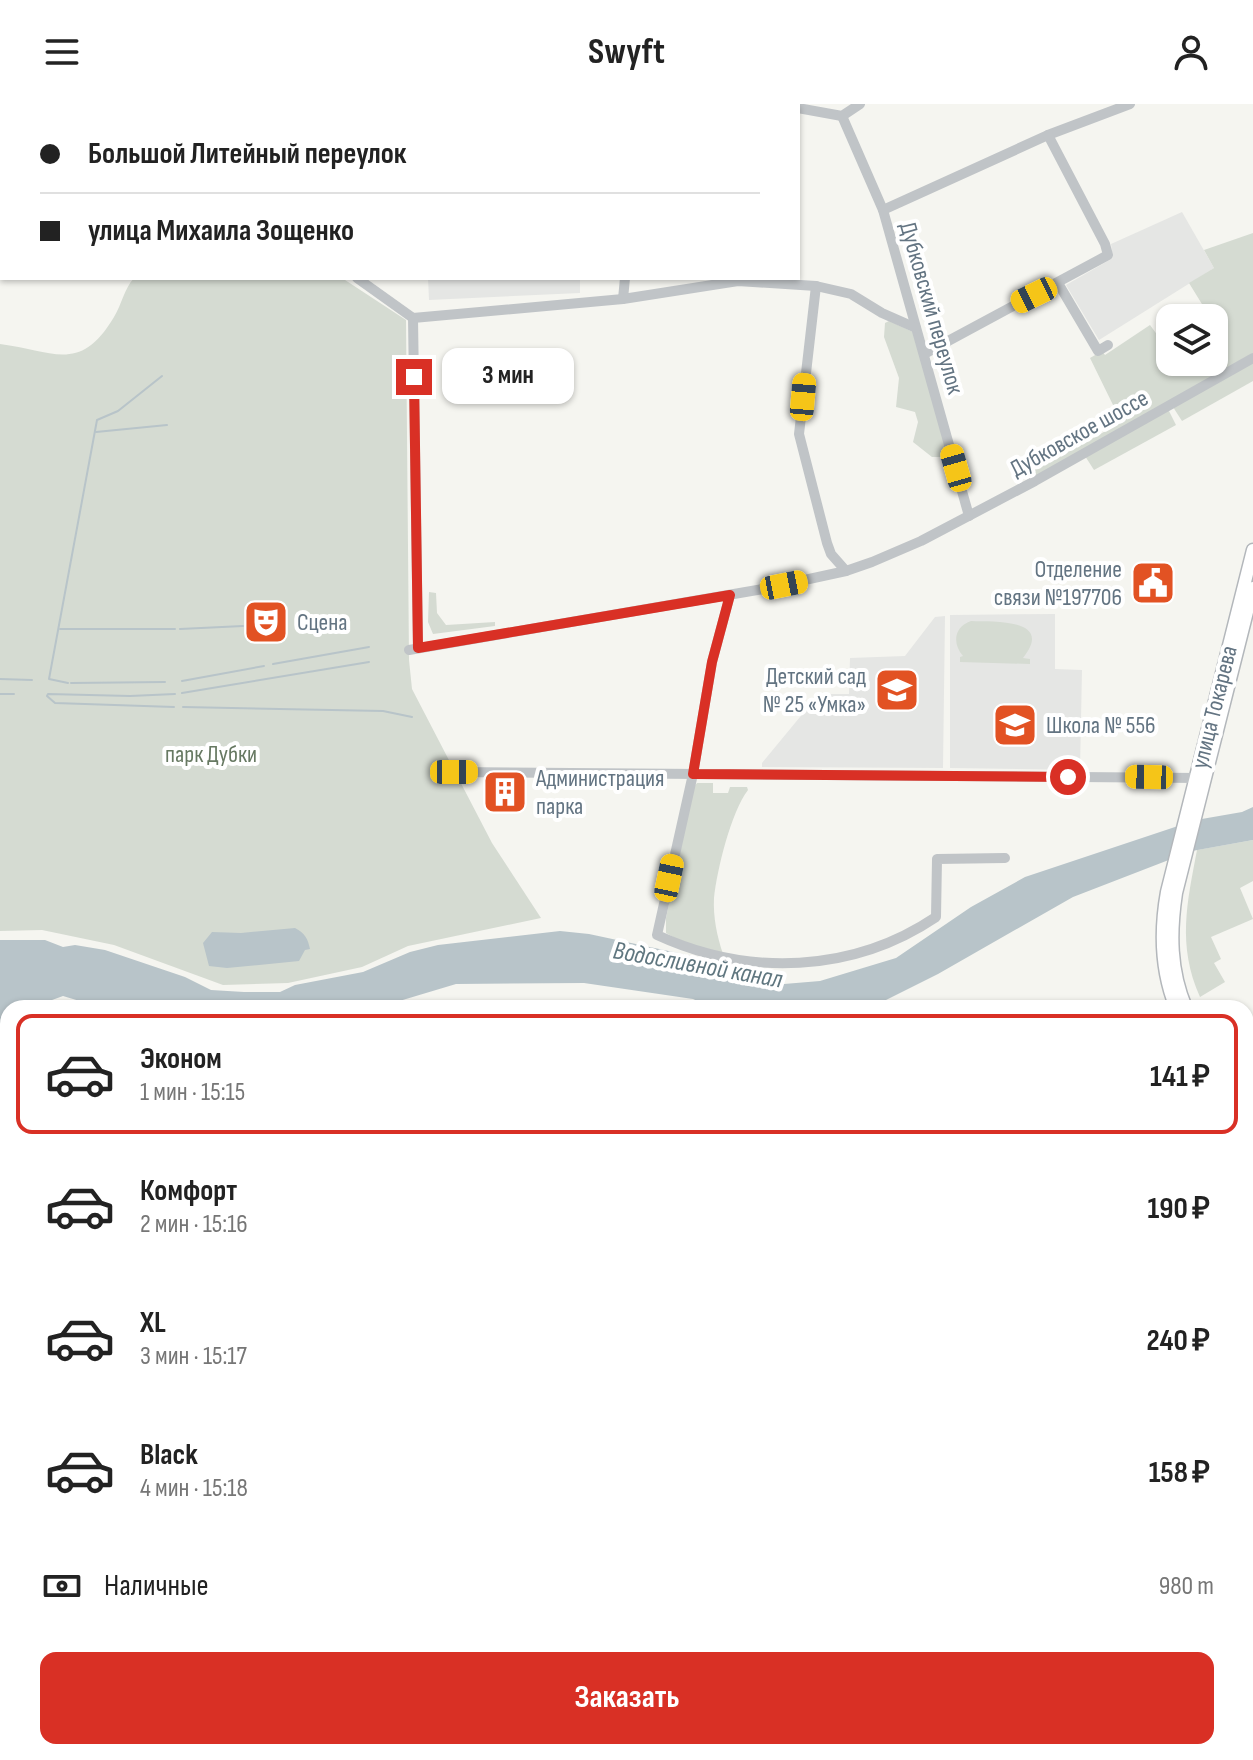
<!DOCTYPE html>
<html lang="ru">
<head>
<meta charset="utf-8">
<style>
	:root { --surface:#fff; --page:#f2f2f2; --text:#222; --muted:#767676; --line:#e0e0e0; --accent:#d93025 }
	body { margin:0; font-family:"Sofia Sans Condensed",sans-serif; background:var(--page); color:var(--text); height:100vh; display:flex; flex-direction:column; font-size:30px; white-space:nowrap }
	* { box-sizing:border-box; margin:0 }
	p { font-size:26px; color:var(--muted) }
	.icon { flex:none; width:44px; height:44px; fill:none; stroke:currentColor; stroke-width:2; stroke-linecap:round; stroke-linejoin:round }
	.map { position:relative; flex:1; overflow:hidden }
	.panel { position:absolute; left:0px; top:896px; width:1254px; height:760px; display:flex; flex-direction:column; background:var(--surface); border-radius:24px 24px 0 0; box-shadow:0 2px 6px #0004 }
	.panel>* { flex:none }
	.hud { position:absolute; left:0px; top:0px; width:800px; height:176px; box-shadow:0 2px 6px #0004; display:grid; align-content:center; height:176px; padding:0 40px; background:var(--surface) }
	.buttons { position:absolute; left:1156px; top:200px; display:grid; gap:16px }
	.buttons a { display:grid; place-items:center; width:72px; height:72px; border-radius:16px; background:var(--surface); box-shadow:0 2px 6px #0004; font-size:40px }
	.end { position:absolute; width:36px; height:36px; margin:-18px; border:10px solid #d93025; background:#fff; box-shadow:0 0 0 4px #fff }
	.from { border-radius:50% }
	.bubble { position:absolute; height:56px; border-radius:16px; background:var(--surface); box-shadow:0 2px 6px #0004; font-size:26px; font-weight:700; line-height:56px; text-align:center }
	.car { position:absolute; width:24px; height:48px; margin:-24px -12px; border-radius:10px; box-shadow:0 0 6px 2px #0007; background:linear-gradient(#f5c518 24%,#345 0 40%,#f5c518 0 76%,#345 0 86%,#f5c518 0) }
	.hud b { display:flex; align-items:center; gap:28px; height:76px; font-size:30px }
	.hud b+b { border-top:2px solid var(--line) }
	.hud i { width:20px; height:20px; background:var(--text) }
	ul { padding:14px 0 0; list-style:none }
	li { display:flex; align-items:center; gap:24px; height:120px; margin:0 16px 12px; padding:0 24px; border:4px solid transparent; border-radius:16px }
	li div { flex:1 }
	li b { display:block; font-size:30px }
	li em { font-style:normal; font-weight:700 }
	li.selected { border-color:var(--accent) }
	li>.icon { width:72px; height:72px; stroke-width:1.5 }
	.pay { display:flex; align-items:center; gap:20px; height:88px; padding:0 40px; font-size:30px }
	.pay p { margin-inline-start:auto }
	.button { display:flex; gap:16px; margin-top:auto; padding:16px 40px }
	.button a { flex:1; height:92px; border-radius:16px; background:var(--accent); color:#fff; font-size:32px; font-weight:700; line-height:92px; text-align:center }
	header { display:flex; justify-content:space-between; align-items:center; height:104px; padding:0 40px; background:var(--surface); font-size:36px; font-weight:700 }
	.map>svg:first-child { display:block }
	.built { fill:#e5e6e4 }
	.green { fill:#d5dbd2 }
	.water { fill:#b8c4c9 }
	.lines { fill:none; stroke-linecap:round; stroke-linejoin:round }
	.stream { stroke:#b8c4c9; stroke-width:2 }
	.major-casing { stroke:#b3b7bb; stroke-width:15 }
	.minor { stroke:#c0c4c7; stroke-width:10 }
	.major { stroke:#fff; stroke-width:12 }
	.route { stroke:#d93025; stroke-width:10 }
	.labels { text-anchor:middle; stroke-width:8; stroke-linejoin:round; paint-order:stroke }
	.street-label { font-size:24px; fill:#637482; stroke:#fff }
	.poi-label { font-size:24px; fill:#637482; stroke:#fff; text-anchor:start }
	.park-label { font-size:24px; fill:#677962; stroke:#fff }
	.water-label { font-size:26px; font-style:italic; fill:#5f767f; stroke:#fff }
</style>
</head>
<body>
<header><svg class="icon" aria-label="menu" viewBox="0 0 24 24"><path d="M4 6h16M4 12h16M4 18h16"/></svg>Swyft<svg class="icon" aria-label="person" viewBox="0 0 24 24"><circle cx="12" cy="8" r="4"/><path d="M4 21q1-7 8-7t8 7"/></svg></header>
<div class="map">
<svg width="1253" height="1656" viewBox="0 0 1253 1656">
	<rect width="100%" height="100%" fill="#f5f5f0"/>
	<g class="built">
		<polygon points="1182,108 1214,164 1099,236 1066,181 1113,154 1111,140"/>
		<polygon points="428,174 580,174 580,189 429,196"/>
		<polygon points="1055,510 1055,565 1082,566 1080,666 950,664 950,511"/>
		<polygon points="945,512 943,664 762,663 762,659 819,590 849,590 850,554 905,552 935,513"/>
		<polygon points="1253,1474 1253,1650 1197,1648 1246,1648 1246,1476"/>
		<polygon points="307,1648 747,1648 748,1656 311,1656"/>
	</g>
	<g class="green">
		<polygon points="1253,129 1253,249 1036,374 1032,367 1115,322 1115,305 1090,254 1102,247 1105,251 1150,221 1161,236 1170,230 1170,258 1214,258 1214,214 1192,214 1205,205 1189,179 1214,164 1204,146"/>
		<path d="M134 174H342L406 216 409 556 412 585 492 739 541 814 408 842 362 863 288 879 223 881 114 841 42 826 0 827V240C54 247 80 270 114 213 122 200 124 185 134 174Z"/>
		<polygon points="889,217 913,228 948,353 932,353 913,338 918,318 915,308 896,303 899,274 884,233 885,219"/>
		<polygon points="1253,258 1253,277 1182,317 1173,303"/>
		<polygon points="1168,305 1176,321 1094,366 1085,352"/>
		<polygon points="429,488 436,489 437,509 446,521 495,518 495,522 433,530 428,518"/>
		<path d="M971 517C993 518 1055 514 1023 554L1030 555V560L960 558V553L963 552C952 539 954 523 971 517Z"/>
		<path d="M697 679H713V689H728L730 683H747L748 686C731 708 717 766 714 794 713 813 717 832 723 850L689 842 666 829V814L693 684Z"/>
		<path d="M1253 736V777L1240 784 1253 815 1211 833 1221 855 1214 859 1225 878 1200 893C1177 841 1187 799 1197 746Z"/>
		<polygon points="0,1190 8,1190 8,1406 0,1407"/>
	</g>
	<g class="water">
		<polygon points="1253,703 1253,736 1192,747 1073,793 938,870 870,904 713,904 693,895 584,879 456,880 376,904 103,904 63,892 30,904 8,904 8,926 0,929 0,836 45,836 63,843 75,841 105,846 185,873 211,886 244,888 280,888 295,881 363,868 410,848 438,841 560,827 589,830 734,861 755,874 784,880 820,877 896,854 971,803 1025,773 1196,716 1242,708"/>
		<path d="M295 824C305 829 308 835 310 845L305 846 299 857 227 864 209 862 203 839 212 828 241 829Z"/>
		<polygon points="0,1002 8,1005 6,1160 0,1160"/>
		<polygon points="0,1504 8,1509 8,1648 288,1648 293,1656 0,1656"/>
	</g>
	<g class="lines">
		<g class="stream">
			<polyline points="96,328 167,321"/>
			<polyline points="60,525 175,525"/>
			<polyline points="180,525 243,522"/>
			<polyline points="273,560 369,543"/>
			<polyline points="0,575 32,576"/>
			<polyline points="182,577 264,562"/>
			<polyline points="68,579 49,575 97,316 118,307 162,272"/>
			<polyline points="71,579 165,578"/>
			<polyline points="182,589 369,558"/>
			<polyline points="0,590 14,590"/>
			<polyline points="174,603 55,599 47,592 48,590 130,592 175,590"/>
			<polyline points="183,603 383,607 412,613"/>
		</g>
		<g class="major-casing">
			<g id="major">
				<path d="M1176 904C1161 867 1160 827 1167 788L1253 446"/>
				<path d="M1186 904C1170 866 1170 829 1176 789L1253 484"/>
				<polyline points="1246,1035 1253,1049"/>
				<polyline points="1246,1053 1253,1067"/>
			</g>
		</g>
		<g class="minor">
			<polyline points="778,0 789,2"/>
			<polyline points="396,2 397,0"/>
			<polyline points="646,2 646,0"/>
			<polyline points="755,2 755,0"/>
			<polyline points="798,4 842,12 860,0"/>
			<polyline points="842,12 883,106 969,412"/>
			<polyline points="883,106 1048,31 1130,0"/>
			<polyline points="357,174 413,214"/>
			<polyline points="1058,179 1098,247 1108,241"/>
			<polyline points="816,182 799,330 827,439 831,450 846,467"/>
			<polyline points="623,195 625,174"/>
			<polyline points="413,214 623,195 738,177 816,182 851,190 882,209 916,224"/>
			<polyline points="413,214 418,544"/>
			<polyline points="924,250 1108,151 1105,140 1048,31"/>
			<path d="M730 491 712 558 693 670 657 831C748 873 853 869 936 813L937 755 1005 754"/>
			<polyline points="409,546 763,485 846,467 872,458 921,437 1035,377 1253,254"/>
			<polyline points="454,668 1200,674"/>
			<polyline points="1246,1230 1253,1224"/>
			<polyline points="1050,1648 1253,1654"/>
			<polyline points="967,1656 970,1648"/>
		</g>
		<use href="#major" class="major"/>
	</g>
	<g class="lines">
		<polyline class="route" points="414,273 418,544 730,491 712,558 693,670 1068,673"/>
	</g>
	<defs>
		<g id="civic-square" transform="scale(2.3)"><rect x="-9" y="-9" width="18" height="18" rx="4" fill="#e25223" stroke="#fff"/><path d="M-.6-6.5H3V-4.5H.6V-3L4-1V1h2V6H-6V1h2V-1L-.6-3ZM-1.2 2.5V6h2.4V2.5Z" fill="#fff"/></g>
		<g id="theatre-square" transform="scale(2.3)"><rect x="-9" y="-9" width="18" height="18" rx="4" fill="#e25223" stroke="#fff"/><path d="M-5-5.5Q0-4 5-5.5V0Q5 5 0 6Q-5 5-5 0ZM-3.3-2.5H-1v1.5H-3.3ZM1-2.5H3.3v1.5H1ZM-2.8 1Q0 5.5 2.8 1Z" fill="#fff"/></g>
		<g id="school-square" transform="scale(2.3)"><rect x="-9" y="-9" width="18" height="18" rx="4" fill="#e25223" stroke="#fff"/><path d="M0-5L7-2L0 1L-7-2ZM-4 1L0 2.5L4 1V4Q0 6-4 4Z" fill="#fff"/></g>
		<g id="building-square" transform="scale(2.3)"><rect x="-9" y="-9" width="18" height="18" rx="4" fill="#e25223" stroke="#fff"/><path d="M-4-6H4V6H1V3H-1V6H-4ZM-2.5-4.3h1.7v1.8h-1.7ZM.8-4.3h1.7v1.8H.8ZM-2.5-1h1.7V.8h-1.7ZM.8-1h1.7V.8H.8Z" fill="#fff"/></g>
	</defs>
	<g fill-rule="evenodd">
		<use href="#civic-square" x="1153" y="479"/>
		<use href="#theatre-square" x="266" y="518"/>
		<use href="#school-square" x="897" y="586"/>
		<use href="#school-square" x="1015" y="621"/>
		<use href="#building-square" x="505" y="688"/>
	</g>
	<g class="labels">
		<g class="street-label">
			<text transform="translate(932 204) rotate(74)" y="8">Дубковский переулок</text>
			<text transform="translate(1079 329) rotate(-29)" y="8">Дубковское шоссе</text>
			<text transform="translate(1214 603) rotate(-76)" y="8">улица Токарева</text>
		</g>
		<g class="poi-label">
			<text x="1122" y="473" text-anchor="end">Отделение<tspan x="1122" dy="28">связи №197706</tspan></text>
			<text x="297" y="526">Сцена</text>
			<text x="866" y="580" text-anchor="end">Детский сад<tspan x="866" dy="28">№ 25 «Умка»</tspan></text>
			<text x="1046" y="629">Школа № 556</text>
			<text x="536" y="682">Администрация<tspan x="536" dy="28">парка</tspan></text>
		</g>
		<g class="park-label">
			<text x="211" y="658">парк Дубки</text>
		</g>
		<g class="water-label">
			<text transform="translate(698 860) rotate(10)" y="9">Водосливной канал</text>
		</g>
	</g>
</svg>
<div class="buttons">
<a><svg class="icon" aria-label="layers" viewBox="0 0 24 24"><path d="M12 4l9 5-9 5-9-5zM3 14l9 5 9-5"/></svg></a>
</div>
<i class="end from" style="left:1068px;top:673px"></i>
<i class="end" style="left:414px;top:273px"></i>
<div class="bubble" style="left:442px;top:244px;width:132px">3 мин</div>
<i class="car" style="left:1034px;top:191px;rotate:244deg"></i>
<i class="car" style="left:803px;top:293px;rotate:5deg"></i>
<i class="car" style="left:956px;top:364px;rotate:344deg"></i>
<i class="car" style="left:784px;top:481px;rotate:79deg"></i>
<i class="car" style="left:454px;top:668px;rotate:90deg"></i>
<i class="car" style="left:1149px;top:673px;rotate:271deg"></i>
<i class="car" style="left:669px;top:774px;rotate:12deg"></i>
<div class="hud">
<b><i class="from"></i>Большой Литейный переулок</b>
<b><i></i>улица Михаила Зощенко</b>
</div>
<section class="panel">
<ul>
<li class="selected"><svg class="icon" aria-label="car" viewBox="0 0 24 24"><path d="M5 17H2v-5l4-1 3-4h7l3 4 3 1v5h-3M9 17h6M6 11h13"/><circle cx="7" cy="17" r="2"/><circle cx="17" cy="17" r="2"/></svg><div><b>Эконом</b><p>1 мин · 15:15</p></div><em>141 ₽</em></li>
<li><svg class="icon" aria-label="car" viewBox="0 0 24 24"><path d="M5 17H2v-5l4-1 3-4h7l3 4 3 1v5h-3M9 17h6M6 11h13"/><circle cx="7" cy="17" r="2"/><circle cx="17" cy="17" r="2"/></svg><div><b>Комфорт</b><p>2 мин · 15:16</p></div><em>190 ₽</em></li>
<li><svg class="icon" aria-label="car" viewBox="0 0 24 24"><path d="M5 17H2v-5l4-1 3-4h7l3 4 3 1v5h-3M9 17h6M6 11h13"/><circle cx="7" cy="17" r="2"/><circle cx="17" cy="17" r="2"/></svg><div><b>XL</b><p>3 мин · 15:17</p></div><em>240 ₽</em></li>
<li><svg class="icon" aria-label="car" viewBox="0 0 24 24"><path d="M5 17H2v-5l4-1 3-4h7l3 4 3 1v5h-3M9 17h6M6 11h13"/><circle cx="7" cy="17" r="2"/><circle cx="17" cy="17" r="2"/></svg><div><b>Black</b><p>4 мин · 15:18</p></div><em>158 ₽</em></li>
</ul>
<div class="pay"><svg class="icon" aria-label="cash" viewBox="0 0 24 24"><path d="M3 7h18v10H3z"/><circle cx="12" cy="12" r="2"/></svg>Наличные<p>980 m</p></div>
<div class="button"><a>Заказать</a></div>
</section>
</div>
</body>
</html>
